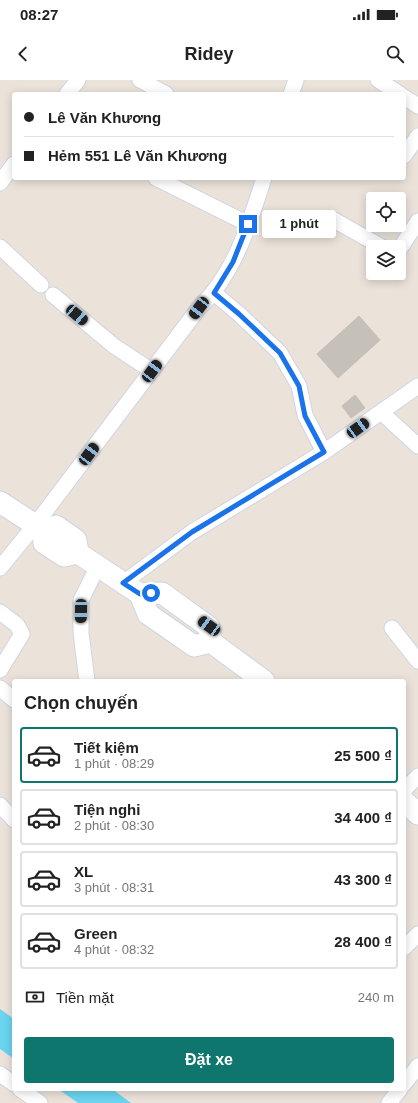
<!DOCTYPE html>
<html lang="vi">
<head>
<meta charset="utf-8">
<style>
	:root { --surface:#fff; --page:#f6f6f6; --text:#222; --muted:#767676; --line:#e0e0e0; --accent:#0f766e }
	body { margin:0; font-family:Arial,sans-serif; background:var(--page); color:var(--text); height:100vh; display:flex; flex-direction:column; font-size:15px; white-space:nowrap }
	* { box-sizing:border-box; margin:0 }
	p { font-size:13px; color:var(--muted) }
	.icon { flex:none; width:22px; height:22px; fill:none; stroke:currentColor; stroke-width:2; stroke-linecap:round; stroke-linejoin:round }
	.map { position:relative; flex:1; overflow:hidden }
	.side { position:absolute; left:12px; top:599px; width:394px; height:412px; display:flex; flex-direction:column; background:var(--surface); border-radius:4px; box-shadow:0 2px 10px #0003 }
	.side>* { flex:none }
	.hud { position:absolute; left:12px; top:12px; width:394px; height:88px; border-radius:4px; box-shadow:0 2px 10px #0003; display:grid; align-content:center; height:88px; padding:0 12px; background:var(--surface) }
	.controls { position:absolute; left:366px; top:112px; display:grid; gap:8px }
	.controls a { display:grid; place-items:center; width:40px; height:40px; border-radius:4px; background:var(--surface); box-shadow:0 2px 10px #0003; font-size:20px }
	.end { position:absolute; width:18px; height:18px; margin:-9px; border:5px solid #1a73e8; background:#fff; box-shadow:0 0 0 2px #fff }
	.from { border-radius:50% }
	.bubble { position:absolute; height:28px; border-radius:4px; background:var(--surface); box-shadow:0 2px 10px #0003; font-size:13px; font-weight:600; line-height:28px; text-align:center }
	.car { position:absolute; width:12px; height:24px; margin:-12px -6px; border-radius:5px; box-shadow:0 0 3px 1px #0007; background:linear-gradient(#222 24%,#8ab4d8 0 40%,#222 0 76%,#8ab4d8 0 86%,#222 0) }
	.hud b { display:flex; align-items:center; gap:14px; height:38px; font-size:15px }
	.hud b+b { border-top:1px solid var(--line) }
	.hud i { width:10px; height:10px; background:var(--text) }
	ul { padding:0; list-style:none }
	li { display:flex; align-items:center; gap:12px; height:56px; margin:0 8px 6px; padding:0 4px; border:2px solid var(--line); border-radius:4px }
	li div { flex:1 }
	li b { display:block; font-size:15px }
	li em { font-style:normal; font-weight:600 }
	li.on { border-color:var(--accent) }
	li>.icon { width:36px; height:36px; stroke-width:1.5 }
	h2 { padding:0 12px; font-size:18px; line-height:48px }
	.pay { display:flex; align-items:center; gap:10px; height:44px; padding:0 12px; font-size:15px }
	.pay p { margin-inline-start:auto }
	.action { display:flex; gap:8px; margin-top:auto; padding:8px 12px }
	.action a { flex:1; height:46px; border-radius:4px; background:var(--accent); color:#fff; font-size:16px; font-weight:600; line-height:46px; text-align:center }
	.status { display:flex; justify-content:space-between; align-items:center; height:28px; padding:0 20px; background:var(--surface); direction:ltr }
	.status svg { height:11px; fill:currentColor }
	header { display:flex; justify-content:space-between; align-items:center; height:52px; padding:0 12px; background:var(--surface); font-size:18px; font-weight:600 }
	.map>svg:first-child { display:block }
	.water { fill:#6bd4f0 }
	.building { fill:#c6c0ba; stroke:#c6bfb4 }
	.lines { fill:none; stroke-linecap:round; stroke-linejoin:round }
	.street-casing { stroke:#cfd4e2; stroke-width:17 }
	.secondary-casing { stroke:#cfd4e2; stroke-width:23 }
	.street { stroke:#fff; stroke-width:15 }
	.secondary { stroke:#fff; stroke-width:21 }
	.route { stroke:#1a73e8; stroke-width:5 }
</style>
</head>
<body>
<div class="status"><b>08:27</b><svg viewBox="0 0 49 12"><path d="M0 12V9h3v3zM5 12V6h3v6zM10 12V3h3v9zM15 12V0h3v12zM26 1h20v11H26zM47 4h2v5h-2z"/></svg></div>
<header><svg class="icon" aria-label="back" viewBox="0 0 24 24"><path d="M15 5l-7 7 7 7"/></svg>Ridey<svg class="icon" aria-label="search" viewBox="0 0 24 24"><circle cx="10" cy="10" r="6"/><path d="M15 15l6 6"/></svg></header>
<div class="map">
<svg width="418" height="1023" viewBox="0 0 418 1023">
	<rect width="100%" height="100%" fill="#ebe3da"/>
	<g class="water">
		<polygon points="0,929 14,939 14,979 0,969"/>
		<polygon points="58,1009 112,1009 131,1023 78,1023"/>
	</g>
	<g class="building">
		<polygon points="359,236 380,260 338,298 317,274"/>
		<polygon points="355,315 365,328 351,338 342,326"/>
	</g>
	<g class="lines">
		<g class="street-casing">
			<g id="street">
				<polyline points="140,0 166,14"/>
				<polyline points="378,0 400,14"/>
				<polyline points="67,14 78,0"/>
				<polyline points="291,14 296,0"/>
				<polyline points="404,17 418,26"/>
				<polyline points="404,76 418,56"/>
				<polyline points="156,98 248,144"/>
				<polyline points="0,103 14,84"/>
				<polyline points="334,140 382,167"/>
				<polyline points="0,167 41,205"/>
				<polyline points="399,170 418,141"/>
				<polyline points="214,213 239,234 280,273 299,306 305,335 324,372"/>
				<polyline points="53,215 114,266 152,291"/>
				<polyline points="381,332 418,366"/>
				<path d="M0 488 35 445 199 228C235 193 249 145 264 98"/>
				<polyline points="123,503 192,452 324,372 418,306"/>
				<polyline points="0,532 17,545 22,554 0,590"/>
				<polyline points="392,548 418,581"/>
				<polyline points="87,601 81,553 81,520 98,486"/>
				<polyline points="0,608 14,620"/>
				<polyline points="404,710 418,696"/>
				<polyline points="0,725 14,740"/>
				<polyline points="404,868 418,854"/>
				<polyline points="0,994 14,1004"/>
				<polyline points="404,1004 418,986"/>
				<polyline points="20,1009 40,1023"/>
				<polyline points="389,1023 400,1009"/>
			</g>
		</g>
		<g class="secondary-casing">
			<g id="secondary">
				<polyline points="0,422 43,450"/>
				<polyline points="43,450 44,463 64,476 78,473 140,514 148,534 194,566 211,562 264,601"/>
				<polyline points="43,450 56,446 76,460 78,473"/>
				<polyline points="140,514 162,513 209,547 211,562"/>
				<polyline points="404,721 418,734"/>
			</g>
		</g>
		<use href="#street" class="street"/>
		<use href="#secondary" class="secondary"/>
	</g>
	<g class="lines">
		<polyline class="route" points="151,513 140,514 123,503 192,452 324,372 305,336 299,306 280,273 239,234 214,213 233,182 248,144"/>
	</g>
</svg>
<div class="controls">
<a><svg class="icon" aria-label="locate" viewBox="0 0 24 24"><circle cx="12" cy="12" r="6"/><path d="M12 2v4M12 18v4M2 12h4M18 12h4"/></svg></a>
<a><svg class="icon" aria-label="layers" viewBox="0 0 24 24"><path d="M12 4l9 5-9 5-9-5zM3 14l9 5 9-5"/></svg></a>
</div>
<i class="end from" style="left:151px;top:513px"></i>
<i class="end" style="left:248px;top:144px"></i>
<div class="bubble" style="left:262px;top:130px;width:74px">1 phút</div>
<i class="car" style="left:199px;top:228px;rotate:217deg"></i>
<i class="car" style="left:77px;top:235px;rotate:130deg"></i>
<i class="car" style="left:152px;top:291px;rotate:37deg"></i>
<i class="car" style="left:358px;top:348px;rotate:54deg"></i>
<i class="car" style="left:89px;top:374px;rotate:37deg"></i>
<i class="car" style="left:81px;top:531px;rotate:181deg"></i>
<i class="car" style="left:209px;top:546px;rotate:306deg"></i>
<div class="hud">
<b><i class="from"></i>Lê Văn Khương</b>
<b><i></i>Hẻm 551 Lê Văn Khương</b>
</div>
<section class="side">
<h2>Chọn chuyến</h2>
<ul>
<li class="on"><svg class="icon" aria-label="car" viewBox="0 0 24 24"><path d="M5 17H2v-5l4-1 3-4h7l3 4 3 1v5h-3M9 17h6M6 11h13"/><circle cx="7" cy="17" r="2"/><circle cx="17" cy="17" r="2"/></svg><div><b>Tiết kiệm</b><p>1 phút · 08:29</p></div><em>25 500 ₫</em></li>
<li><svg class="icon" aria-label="car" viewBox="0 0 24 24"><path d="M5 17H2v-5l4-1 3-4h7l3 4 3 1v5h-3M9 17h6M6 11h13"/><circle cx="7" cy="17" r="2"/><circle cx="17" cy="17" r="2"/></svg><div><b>Tiện nghi</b><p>2 phút · 08:30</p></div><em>34 400 ₫</em></li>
<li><svg class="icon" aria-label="car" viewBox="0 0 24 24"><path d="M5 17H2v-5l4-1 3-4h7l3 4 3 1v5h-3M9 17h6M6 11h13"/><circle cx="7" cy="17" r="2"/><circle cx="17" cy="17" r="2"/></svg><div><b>XL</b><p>3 phút · 08:31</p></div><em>43 300 ₫</em></li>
<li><svg class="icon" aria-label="car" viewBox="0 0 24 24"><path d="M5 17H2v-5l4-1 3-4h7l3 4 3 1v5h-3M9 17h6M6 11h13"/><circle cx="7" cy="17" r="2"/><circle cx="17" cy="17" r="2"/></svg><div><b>Green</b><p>4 phút · 08:32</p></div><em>28 400 ₫</em></li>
</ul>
<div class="pay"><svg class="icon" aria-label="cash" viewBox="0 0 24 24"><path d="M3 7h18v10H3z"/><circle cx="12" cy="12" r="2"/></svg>Tiền mặt<p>240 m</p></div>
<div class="action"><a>Đặt xe</a></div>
</section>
</div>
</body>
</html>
